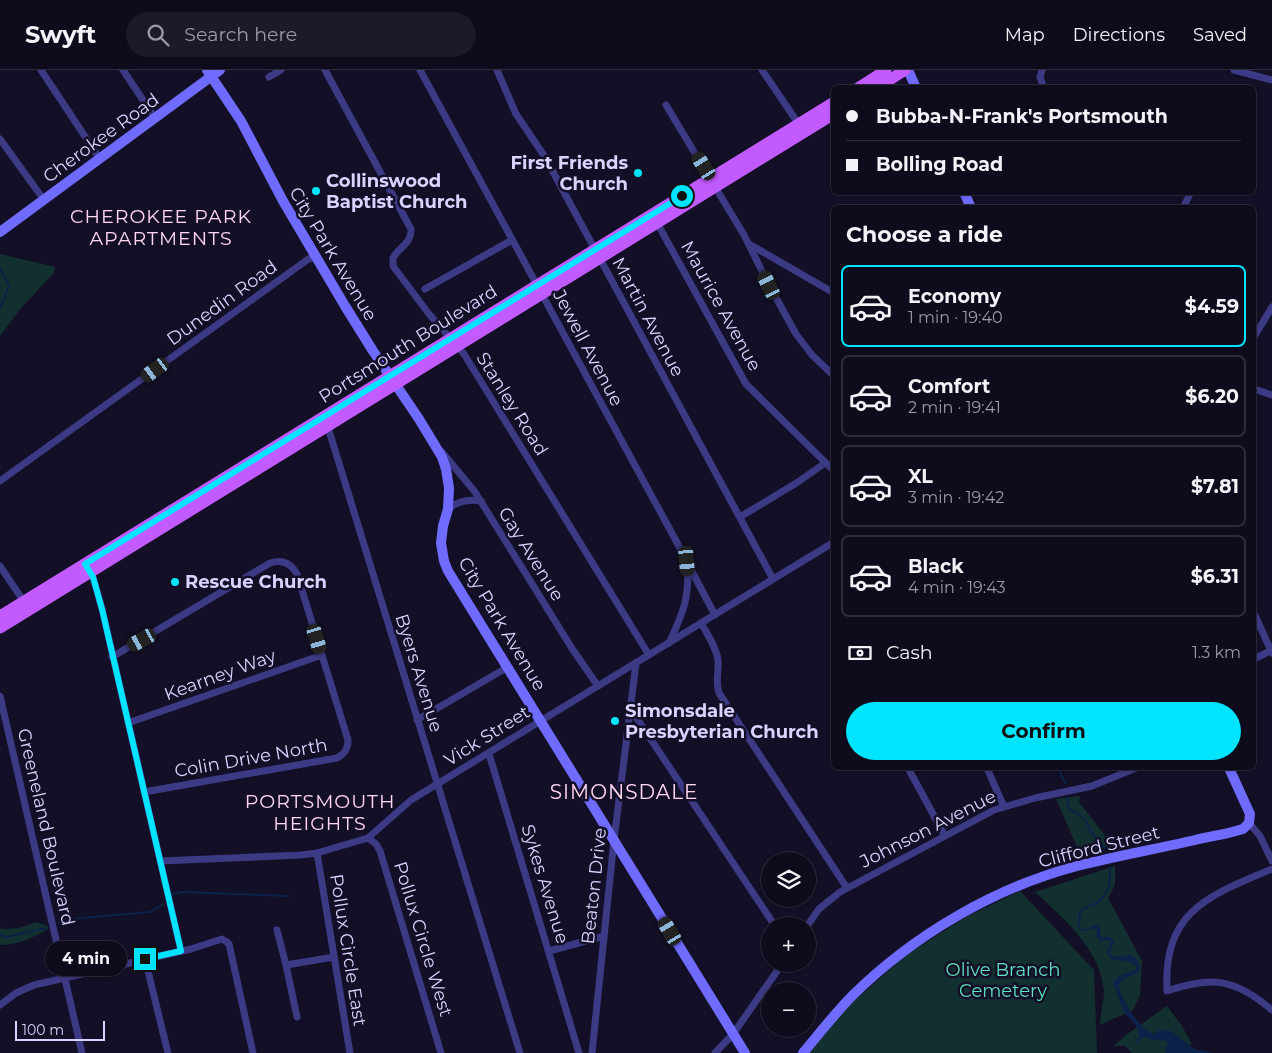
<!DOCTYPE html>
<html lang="en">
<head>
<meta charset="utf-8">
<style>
	:root { --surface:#0e0b1c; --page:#1c1929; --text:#f1f3f6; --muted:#9b9ba3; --line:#2e2b3b; --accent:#00e5ff }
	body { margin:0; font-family:Montserrat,sans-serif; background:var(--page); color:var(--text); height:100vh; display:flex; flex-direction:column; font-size:19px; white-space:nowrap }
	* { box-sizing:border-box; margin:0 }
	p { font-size:16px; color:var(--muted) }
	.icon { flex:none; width:28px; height:28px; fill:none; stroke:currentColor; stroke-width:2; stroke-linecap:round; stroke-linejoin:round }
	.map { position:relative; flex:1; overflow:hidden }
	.details { position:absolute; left:831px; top:135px; width:425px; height:565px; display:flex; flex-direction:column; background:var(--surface); border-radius:8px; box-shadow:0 1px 4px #0004,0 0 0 1px var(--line) }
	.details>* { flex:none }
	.hud { position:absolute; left:831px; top:15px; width:425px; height:110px; border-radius:8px; box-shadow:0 1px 4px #0004,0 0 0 1px var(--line); display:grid; align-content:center; height:110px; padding:0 15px; background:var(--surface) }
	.fabs { position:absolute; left:761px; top:782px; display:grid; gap:10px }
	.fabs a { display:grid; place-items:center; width:55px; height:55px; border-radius:50%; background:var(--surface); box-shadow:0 1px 4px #0004,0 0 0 1px var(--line); font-size:25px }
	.scale { position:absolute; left:15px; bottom:12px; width:90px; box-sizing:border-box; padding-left:5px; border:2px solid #d9d4ff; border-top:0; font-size:14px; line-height:18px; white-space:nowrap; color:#d9d4ff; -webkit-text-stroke:4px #130f26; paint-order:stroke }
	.end { position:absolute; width:22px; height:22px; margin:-11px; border:6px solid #00e5ff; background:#111; box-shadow:0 0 0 2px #111 }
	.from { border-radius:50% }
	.bubble { position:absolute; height:35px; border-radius:18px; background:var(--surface); box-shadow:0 1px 4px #0004,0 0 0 1px var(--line); font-size:16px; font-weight:700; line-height:35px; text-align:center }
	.car { position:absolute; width:15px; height:30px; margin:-15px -8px; border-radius:6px; box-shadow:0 0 4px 1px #0007; background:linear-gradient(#222 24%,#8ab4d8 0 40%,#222 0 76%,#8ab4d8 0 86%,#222 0) }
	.hud b { display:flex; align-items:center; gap:18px; height:48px; font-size:19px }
	.hud b+b { border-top:1px solid var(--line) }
	.hud i { width:12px; height:12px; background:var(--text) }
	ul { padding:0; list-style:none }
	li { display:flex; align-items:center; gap:15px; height:82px; margin:0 10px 8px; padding:0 5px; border:2px solid var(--line); border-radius:8px }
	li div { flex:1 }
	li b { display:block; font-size:19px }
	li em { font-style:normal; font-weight:700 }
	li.current { border-color:var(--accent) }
	li>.icon { width:45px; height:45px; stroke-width:1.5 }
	h2 { padding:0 15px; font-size:22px; line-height:60px }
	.pay { display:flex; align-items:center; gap:12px; height:55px; padding:0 15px; font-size:19px }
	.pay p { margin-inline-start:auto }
	.button { display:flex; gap:10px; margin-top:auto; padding:10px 15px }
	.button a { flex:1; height:58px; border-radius:30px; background:var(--accent); color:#111; font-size:20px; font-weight:700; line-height:58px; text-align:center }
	header { display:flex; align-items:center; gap:30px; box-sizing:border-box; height:70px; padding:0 25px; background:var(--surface); border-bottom:1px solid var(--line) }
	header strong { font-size:24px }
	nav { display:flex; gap:28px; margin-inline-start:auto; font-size:18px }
	.search { width:350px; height:45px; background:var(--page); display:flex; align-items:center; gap:12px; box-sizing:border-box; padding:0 18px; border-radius:28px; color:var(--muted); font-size:19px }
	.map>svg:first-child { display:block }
	.green { fill:#12302f }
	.water { fill:#0c2248 }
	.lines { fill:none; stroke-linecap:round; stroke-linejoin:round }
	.stream { stroke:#0c2248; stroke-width:2 }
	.street { stroke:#3d3a85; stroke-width:7 }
	.secondary { stroke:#6f6bff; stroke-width:10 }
	.primary { stroke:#c25bff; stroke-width:11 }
	.route { stroke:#00e5ff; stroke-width:6 }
	.poi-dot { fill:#00e5ff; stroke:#130f26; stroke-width:2 }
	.labels { text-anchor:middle; stroke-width:5; stroke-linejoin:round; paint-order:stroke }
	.street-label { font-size:18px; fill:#d9d4ff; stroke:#130f26 }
	.poi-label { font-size:18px; font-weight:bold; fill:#d9d4ff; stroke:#130f26; text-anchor:start }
	.park-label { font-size:18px; fill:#5fe0c0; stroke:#130f26 }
	.neighbourhood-label { font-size:19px; letter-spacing:1px; fill:#ffd6f0; stroke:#130f26 }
	.quarter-label { font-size:20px; letter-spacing:1px; fill:#ffd6f0; stroke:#130f26 }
</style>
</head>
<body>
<header>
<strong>Swyft</strong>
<div class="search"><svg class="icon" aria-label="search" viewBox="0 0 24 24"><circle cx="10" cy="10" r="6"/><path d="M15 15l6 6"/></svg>Search here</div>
<nav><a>Map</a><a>Directions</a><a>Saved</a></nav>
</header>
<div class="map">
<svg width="1272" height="983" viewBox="0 0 1272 983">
	<rect width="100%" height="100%" fill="#130f26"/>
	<g class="green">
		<polygon points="0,184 55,197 53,204 21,238 0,266"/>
		<polygon points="1080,726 1079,732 1113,776 1078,787 1077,777 1056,729"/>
		<path d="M1115 796V815L1108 828 1142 891 1140 925 1133 940 1100 955C1100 944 1104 931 1104 921 1100 879 1064 849 1035 822Z"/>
		<polygon points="1020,821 1094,900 1097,983 810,983 842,942 906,885 968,846"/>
		<path d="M37 852 48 856V859C33 868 17 875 0 875V857L2 859 19 858Z"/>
		<polygon points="1167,936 1182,956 1192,974 1177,977 1182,983 1132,983 1125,976 1113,976 1130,962"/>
	</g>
	<path class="water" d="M1093 855H1097L1100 859 1101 867H1110L1114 871 1110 882 1111 885 1115 887 1131 885C1137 888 1142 895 1139 902L1122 910 1118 917C1127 936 1134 952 1153 964L1160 960 1171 961 1195 979 1213 983H1165L1168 971 1152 970 1143 967 1136 973 1139 964 1138 960 1135 954 1125 944 1113 914C1116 904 1126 903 1136 900L1137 897 1131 892 1111 889 1107 882 1111 872 1108 870 1100 871 1096 867 1097 861 1095 858 1084 861Z"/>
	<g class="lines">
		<g class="stream">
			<polyline points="0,198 9,216 0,239"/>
			<polyline points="1058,698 1065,713"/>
			<polyline points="1068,727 1068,736 1070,739 1080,745 1086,751 1091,762 1105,778"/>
			<polyline points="173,824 183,822 289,826"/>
			<polyline points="58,853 71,849 150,842 164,834"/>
			<path d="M1085 860H1082L1079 857 1080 841C1085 836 1089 837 1095 834 1109 826 1111 811 1110 797"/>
			<polyline points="0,865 6,867 46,858"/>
		</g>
		<g class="street">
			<polyline points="41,0 100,89"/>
			<polyline points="123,0 155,48"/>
			<path d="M325 0 411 159C412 173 399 177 393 188V196L429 244 464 284 649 585"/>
			<path d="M420 0 687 491C690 527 684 541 669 573"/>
			<polyline points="497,0 516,44 545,87 773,509"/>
			<polyline points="762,0 800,56"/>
			<polyline points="1234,0 1272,10"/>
			<polyline points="269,7 281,0"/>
			<polyline points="1042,13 1040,7 1042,0"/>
			<polyline points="666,35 744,165 769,215 796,264 812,285 834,306"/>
			<polyline points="0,69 44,130"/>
			<polyline points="1183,138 1191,122"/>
			<polyline points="656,151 746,314 834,401"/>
			<polyline points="749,174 834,223"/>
			<polyline points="425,219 512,170"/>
			<polyline points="1254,267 1272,237"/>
			<polyline points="1254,319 1272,325"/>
			<polyline points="327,354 520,983"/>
			<polyline points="442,382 475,422 573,580 598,616"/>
			<polyline points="0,411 307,190 315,186"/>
			<path d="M448 439C458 431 468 429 481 431"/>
			<polyline points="740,447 798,412 825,393"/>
			<polyline points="688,494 715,545"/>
			<polyline points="0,496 24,532"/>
			<polyline points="89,500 93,507 102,539 181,881"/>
			<polyline points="1254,543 1272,583"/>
			<path d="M701 553C708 565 716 577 718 590 719 602 715 611 719 623L847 818"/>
			<path d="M112 587 270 493C282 489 291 493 297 504L348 670C348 679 345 684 337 688L144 722"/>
			<polyline points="1254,589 1272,580"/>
			<polyline points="0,626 82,983"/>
			<polyline points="630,638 775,856"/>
			<polyline points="417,650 508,597"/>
			<polyline points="128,653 322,585"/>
			<polyline points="489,684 579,983"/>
			<polyline points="908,698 945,766"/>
			<polyline points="987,698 1004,737"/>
			<polyline points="1249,753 1260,766 1272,791"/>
			<polyline points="368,768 376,774 380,781 441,983"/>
			<polyline points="317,783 350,983"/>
			<polyline points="160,791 301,785 317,783 368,768 411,730 834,472"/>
			<path d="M1272 799C1208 826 1163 841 1167 921 1212 906 1234 908 1272 940"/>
			<polyline points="807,856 819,839 840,822 994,740 1035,728 1092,716 1136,698"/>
			<polyline points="277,860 286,895"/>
			<polyline points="549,881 604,866"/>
			<polyline points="145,889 168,983"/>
			<polyline points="0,935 16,923 34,915 191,879 222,869 227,872 229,874 253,983"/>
			<polyline points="297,947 286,895 334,887"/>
			<polyline points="592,983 614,770 636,593"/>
			<polyline points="715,983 733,964 782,894"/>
		</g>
		<g class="secondary">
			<polyline points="207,0 241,51 283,131 345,236 373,281 419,349 442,387 446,399 449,418 448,439 443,456 441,473 444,491 448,501 745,983"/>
			<polyline points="908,0 916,18"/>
			<polyline points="964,122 971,138"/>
			<polyline points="0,162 220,0"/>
			<path d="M803 983C819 964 835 943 853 925 914 865 994 818 1077 796 1116 786 1156 779 1195 770 1211 766 1228 764 1243 759L1249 753 1250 744 1229 698"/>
		</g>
		<g class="primary">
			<polyline points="858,18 886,0"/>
			<polyline points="877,18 905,0"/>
			<polyline points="0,546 834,32"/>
			<polyline points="0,558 834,44"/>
		</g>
	</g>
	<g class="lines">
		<polyline class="route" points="145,889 181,881 102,539 93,507 85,494 682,126"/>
	</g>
	<g class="poi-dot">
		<circle cx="638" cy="103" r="5"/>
		<circle cx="316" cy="121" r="5"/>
		<circle cx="175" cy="512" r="5"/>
		<circle cx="615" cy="651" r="5"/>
	</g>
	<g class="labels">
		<g class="street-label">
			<text transform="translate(101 68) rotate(-36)" y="6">Cherokee Road</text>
			<text transform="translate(333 184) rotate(59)" y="6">City Park Avenue</text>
			<text transform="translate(222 233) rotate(-36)" y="6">Dunedin Road</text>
			<text transform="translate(721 236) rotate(61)" y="6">Maurice Avenue</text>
			<text transform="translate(648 247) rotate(62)" y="6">Martin Avenue</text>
			<text transform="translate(408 274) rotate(-32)" y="6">Portsmouth Boulevard</text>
			<text transform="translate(588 278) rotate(62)" y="6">Jewell Avenue</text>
			<text transform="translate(512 334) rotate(58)" y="6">Stanley Road</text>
			<text transform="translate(531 484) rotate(58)" y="6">Gay Avenue</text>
			<text transform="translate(502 554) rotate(59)" y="6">City Park Avenue</text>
			<text transform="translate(419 603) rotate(73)" y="6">Byers Avenue</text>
			<text transform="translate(220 605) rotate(-20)" y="6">Kearney Way</text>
			<text transform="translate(487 666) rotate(-32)" y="6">Vick Street</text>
			<text transform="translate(251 688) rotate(-10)" y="6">Colin Drive North</text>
			<text transform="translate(46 757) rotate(77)" y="6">Greeneland Boulevard</text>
			<text transform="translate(928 759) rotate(-27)" y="6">Johnson Avenue</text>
			<text transform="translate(1099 777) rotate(-14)" y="6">Clifford Street</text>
			<text transform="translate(545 814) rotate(73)" y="6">Sykes Avenue</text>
			<text transform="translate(594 816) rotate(-84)" y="6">Beaton Drive</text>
			<text transform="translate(423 869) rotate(73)" y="6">Pollux Circle West</text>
			<text transform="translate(348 880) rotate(81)" y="6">Pollux Circle East</text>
		</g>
		<g class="poi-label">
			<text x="628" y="99" text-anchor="end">First Friends<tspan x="628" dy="21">Church</tspan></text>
			<text x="326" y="117">Collinswood<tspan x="326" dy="21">Baptist Church</tspan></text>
			<text x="185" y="518">Rescue Church</text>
			<text x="625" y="647">Simonsdale<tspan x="625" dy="21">Presbyterian Church</tspan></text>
		</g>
		<g class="park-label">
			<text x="1003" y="906">Olive Branch<tspan x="1003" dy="21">Cemetery</tspan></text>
		</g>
		<g class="neighbourhood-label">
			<text x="161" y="153">CHEROKEE PARK<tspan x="161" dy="22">APARTMENTS</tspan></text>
			<text x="320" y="738">PORTSMOUTH<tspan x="320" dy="22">HEIGHTS</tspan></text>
		</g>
		<g class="quarter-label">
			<text x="624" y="729">SIMONSDALE</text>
		</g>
	</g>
</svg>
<div class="fabs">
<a><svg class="icon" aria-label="layers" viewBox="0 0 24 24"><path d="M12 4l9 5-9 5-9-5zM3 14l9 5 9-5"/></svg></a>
<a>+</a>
<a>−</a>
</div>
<div class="scale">100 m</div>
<i class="end from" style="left:682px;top:126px"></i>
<i class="end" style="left:145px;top:889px"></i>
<div class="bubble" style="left:45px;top:871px;width:82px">4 min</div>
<i class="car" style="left:704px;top:96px;rotate:328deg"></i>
<i class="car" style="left:769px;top:215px;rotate:334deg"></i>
<i class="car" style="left:155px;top:300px;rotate:234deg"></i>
<i class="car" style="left:687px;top:491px;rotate:175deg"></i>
<i class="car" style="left:317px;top:569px;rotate:163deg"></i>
<i class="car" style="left:142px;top:570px;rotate:241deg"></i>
<i class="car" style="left:670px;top:861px;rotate:329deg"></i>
<div class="hud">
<b><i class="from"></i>Bubba-N-Frank's Portsmouth</b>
<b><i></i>Bolling Road</b>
</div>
<section class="details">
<h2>Choose a ride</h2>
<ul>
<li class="current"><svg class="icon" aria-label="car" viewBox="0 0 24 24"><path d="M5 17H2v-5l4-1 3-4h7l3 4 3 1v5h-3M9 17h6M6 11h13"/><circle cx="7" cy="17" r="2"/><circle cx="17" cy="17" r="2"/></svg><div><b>Economy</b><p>1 min · 19:40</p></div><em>$4.59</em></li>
<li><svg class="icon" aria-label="car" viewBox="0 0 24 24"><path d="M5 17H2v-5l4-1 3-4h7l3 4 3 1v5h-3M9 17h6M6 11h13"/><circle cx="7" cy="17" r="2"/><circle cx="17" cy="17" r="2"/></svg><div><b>Comfort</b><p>2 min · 19:41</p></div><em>$6.20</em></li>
<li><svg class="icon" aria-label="car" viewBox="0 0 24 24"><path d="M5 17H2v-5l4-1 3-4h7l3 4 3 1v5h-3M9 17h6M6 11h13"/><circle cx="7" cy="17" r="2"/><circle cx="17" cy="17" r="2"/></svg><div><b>XL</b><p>3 min · 19:42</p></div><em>$7.81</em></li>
<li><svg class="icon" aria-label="car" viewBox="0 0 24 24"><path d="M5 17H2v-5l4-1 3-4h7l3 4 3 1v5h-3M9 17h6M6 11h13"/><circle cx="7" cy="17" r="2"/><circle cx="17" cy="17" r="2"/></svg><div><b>Black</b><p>4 min · 19:43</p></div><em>$6.31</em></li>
</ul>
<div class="pay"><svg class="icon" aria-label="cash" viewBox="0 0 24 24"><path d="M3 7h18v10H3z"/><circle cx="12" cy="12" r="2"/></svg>Cash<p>1.3 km</p></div>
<div class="button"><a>Confirm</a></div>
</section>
</div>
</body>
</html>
